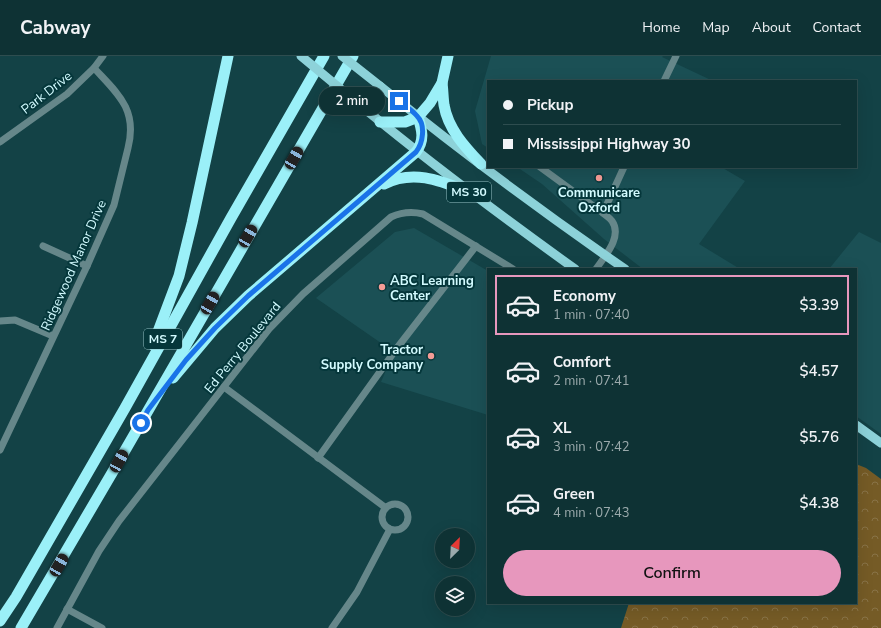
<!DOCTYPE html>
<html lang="en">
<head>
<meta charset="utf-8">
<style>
	:root { --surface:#0e3234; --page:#173a3c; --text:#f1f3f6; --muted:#9baaac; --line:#2e4d4f; --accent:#e797bd }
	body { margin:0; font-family:"Nunito Sans",sans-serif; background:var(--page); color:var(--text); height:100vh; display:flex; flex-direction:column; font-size:15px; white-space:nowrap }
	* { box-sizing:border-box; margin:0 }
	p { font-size:13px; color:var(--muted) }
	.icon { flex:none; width:22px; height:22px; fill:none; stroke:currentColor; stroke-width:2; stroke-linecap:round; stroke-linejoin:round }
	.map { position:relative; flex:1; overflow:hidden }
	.side { position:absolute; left:487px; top:212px; width:370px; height:336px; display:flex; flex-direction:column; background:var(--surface); border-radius:0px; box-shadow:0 4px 16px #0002,0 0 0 1px var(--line) }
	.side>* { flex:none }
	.banner { position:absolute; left:487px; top:24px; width:370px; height:88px; border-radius:0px; box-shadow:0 4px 16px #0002,0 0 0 1px var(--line); display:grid; align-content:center; height:88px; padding:0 16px; background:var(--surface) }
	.needle { width:26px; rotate:24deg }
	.fabs { position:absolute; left:435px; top:472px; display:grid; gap:8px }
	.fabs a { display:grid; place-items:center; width:40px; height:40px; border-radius:50%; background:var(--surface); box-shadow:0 4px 16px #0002,0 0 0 1px var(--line); font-size:20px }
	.end { position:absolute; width:18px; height:18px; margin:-9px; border:5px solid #1a73e8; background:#fff; box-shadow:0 0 0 2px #fff }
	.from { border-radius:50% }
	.bubble { position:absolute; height:28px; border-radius:14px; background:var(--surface); box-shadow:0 4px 16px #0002,0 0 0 1px var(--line); font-size:13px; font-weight:600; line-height:28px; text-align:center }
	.car { position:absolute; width:12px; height:24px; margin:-12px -6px; border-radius:5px; box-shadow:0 0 3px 1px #0007; background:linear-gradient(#222 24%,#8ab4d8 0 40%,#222 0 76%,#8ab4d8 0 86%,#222 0) }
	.banner b { display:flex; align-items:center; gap:14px; height:38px; font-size:15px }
	.banner b+b { border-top:1px solid var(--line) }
	.banner i { width:10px; height:10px; background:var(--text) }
	ul { padding:7px 0 0; list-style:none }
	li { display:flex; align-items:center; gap:12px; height:60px; margin:0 8px 6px; padding:0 8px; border:2px solid transparent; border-radius:0px }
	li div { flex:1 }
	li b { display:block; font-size:15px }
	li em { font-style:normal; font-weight:600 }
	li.selected { border-color:var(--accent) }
	li>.icon { width:36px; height:36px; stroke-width:1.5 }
	.button { display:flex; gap:8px; margin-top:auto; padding:8px 16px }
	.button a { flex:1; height:46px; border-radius:24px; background:var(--accent); color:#111; font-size:16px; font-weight:600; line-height:46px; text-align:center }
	header { display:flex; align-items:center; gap:24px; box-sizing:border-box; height:56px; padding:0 20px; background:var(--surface); border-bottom:1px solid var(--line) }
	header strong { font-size:19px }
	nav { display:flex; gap:22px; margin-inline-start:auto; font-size:14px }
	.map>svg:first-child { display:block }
	.built { fill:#1b5055 }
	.forest { fill:url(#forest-crowns) }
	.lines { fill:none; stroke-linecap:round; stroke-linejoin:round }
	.minor { stroke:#66878a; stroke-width:7 }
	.major { stroke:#8dd2d9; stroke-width:9 }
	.highway { stroke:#9bf0f8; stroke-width:11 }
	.major-bridge { stroke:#8dd2d9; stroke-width:9 }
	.route { stroke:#1a73e8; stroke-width:5 }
	.poi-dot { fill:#f59c96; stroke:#05373b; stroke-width:1.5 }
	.labels { text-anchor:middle; stroke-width:4; stroke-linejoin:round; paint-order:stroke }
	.shield { fill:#05373b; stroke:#95c0c4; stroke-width:1 }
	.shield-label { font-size:12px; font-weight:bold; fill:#d3fbff }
	.street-label { font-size:13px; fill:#d3fbff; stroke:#05373b }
	.poi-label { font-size:13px; font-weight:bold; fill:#d3fbff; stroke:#05373b }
</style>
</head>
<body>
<header>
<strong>Cabway</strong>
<nav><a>Home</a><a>Map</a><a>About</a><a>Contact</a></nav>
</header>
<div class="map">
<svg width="881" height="572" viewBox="0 0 881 572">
	<defs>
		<pattern id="forest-crowns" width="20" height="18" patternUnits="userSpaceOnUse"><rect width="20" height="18" fill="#755b26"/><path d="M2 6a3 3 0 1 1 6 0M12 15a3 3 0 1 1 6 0" fill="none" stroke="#887347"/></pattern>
	</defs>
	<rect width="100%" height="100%" fill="#134246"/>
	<g class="built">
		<polygon points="491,0 663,0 662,1 713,25 488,25 488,92 482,88 475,55"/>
		<polygon points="517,111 721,111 745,125 699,188 740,213 643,213 604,183 542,128"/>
		<polygon points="414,172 488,215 488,359 381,326 394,296 316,242 395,176"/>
		<polygon points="859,176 881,187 881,378 856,360 856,213 829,213"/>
	</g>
	<polygon class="forest" points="856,408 866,412 881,423 881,572 621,572 629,547 856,547"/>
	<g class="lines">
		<g class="minor">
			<polyline points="664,25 676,0"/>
			<polyline points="0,86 67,38 94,12 103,0"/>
			<polyline points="540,111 603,157"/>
			<polyline points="43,190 87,210"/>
			<path d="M596 213C604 201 623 181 612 165 610 162 606 160 603 157L624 111"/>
			<polyline points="0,265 15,264 53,280"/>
			<polyline points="224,331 386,452"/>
			<path d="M0 394 87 210 114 149 128 92C138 53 117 37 94 12"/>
			<polyline points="318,402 397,292 476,190"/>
			<circle cx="395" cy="461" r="13"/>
			<polyline points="67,553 102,572"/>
			<path d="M57 572 99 495 119 465 269 273 303 238 391 161C402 156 411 155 423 158L513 213"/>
			<polyline points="332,572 357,536 390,473"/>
		</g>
		<g class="major">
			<path d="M380 30C459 94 541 155 625 213"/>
			<path d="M366 54C434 110 504 162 575 213"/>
			<polyline points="856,369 881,387"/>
		</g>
		<g class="highway">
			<path d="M442 27C443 34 443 42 444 49 448 73 465 91 481 108"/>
			<polyline points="380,66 405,66 418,61 430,47 442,27 448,0"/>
			<path d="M384 128C414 113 441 125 469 136"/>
			<polyline points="153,289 179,220 192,167 228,0"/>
			<path d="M173 322 215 272 248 240 416 96C425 84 422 74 418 61"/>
			<polyline points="0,565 16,541 125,352 231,162 324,0"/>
			<polyline points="21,572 112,417 353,0"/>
		</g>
		<g class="major-bridge">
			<polyline points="301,0 366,54"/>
			<polyline points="342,0 380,30"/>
		</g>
	</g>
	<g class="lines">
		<path class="route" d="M141 367 148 354 186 304 215 272 248 240 416 96C423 87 426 69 417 60 412 54 405 50 399 45"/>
	</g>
	<g class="poi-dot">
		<circle cx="599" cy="122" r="4"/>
		<circle cx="382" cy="231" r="4"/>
		<circle cx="431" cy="300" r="4"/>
	</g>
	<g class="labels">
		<g class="shield">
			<rect x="447" y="126" width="44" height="20" rx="3"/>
			<rect x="144" y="273" width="38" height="20" rx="3"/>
		</g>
		<g class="shield-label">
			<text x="469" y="140">MS 30</text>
			<text x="163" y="287">MS 7</text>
		</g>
		<g class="street-label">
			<text transform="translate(46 36) rotate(-38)" y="5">Park Drive</text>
			<text transform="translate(73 209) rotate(-66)" y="5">Ridgewood Manor Drive</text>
			<text transform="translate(242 291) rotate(-51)" y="5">Ed Perry Boulevard</text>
		</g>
		<g class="poi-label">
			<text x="599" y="141">Communicare<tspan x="599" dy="15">Oxford</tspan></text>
			<text x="390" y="229" text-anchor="start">ABC Learning<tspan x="390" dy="15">Center</tspan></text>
			<text x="423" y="298" text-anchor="end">Tractor<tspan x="423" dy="15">Supply Company</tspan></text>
		</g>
	</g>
</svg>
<div class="fabs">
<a><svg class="needle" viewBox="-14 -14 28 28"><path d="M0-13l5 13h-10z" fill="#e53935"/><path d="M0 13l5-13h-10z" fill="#9baaac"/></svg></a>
<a><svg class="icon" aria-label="layers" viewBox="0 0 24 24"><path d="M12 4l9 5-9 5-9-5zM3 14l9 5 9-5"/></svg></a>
</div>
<i class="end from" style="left:141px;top:367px"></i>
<i class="end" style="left:399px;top:45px"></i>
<div class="bubble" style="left:319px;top:31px;width:66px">2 min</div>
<i class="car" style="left:294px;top:102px;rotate:30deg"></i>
<i class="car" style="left:248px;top:180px;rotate:30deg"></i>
<i class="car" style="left:210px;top:247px;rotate:30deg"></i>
<i class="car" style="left:119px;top:405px;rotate:29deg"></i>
<i class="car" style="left:59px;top:509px;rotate:30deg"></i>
<div class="banner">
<b><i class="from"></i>Pickup</b>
<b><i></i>Mississippi Highway 30</b>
</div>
<section class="side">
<ul>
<li class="selected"><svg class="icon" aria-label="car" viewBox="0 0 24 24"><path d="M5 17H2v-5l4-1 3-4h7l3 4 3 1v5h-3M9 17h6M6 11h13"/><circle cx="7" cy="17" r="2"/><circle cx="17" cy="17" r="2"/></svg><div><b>Economy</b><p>1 min · 07:40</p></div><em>$3.39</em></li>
<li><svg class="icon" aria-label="car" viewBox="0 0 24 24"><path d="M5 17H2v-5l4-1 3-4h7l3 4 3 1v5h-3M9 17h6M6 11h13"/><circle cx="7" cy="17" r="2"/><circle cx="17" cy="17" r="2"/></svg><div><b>Comfort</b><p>2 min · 07:41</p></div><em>$4.57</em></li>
<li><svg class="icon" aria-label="car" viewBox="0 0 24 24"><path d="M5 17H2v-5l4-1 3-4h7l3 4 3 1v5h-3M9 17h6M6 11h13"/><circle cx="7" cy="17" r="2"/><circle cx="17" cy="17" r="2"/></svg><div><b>XL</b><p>3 min · 07:42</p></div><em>$5.76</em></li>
<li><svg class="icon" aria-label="car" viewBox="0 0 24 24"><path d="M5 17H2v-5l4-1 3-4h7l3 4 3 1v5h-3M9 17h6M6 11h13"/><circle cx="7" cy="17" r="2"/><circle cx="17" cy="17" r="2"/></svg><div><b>Green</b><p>4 min · 07:43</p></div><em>$4.38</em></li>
</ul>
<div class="button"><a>Confirm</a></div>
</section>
</div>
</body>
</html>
